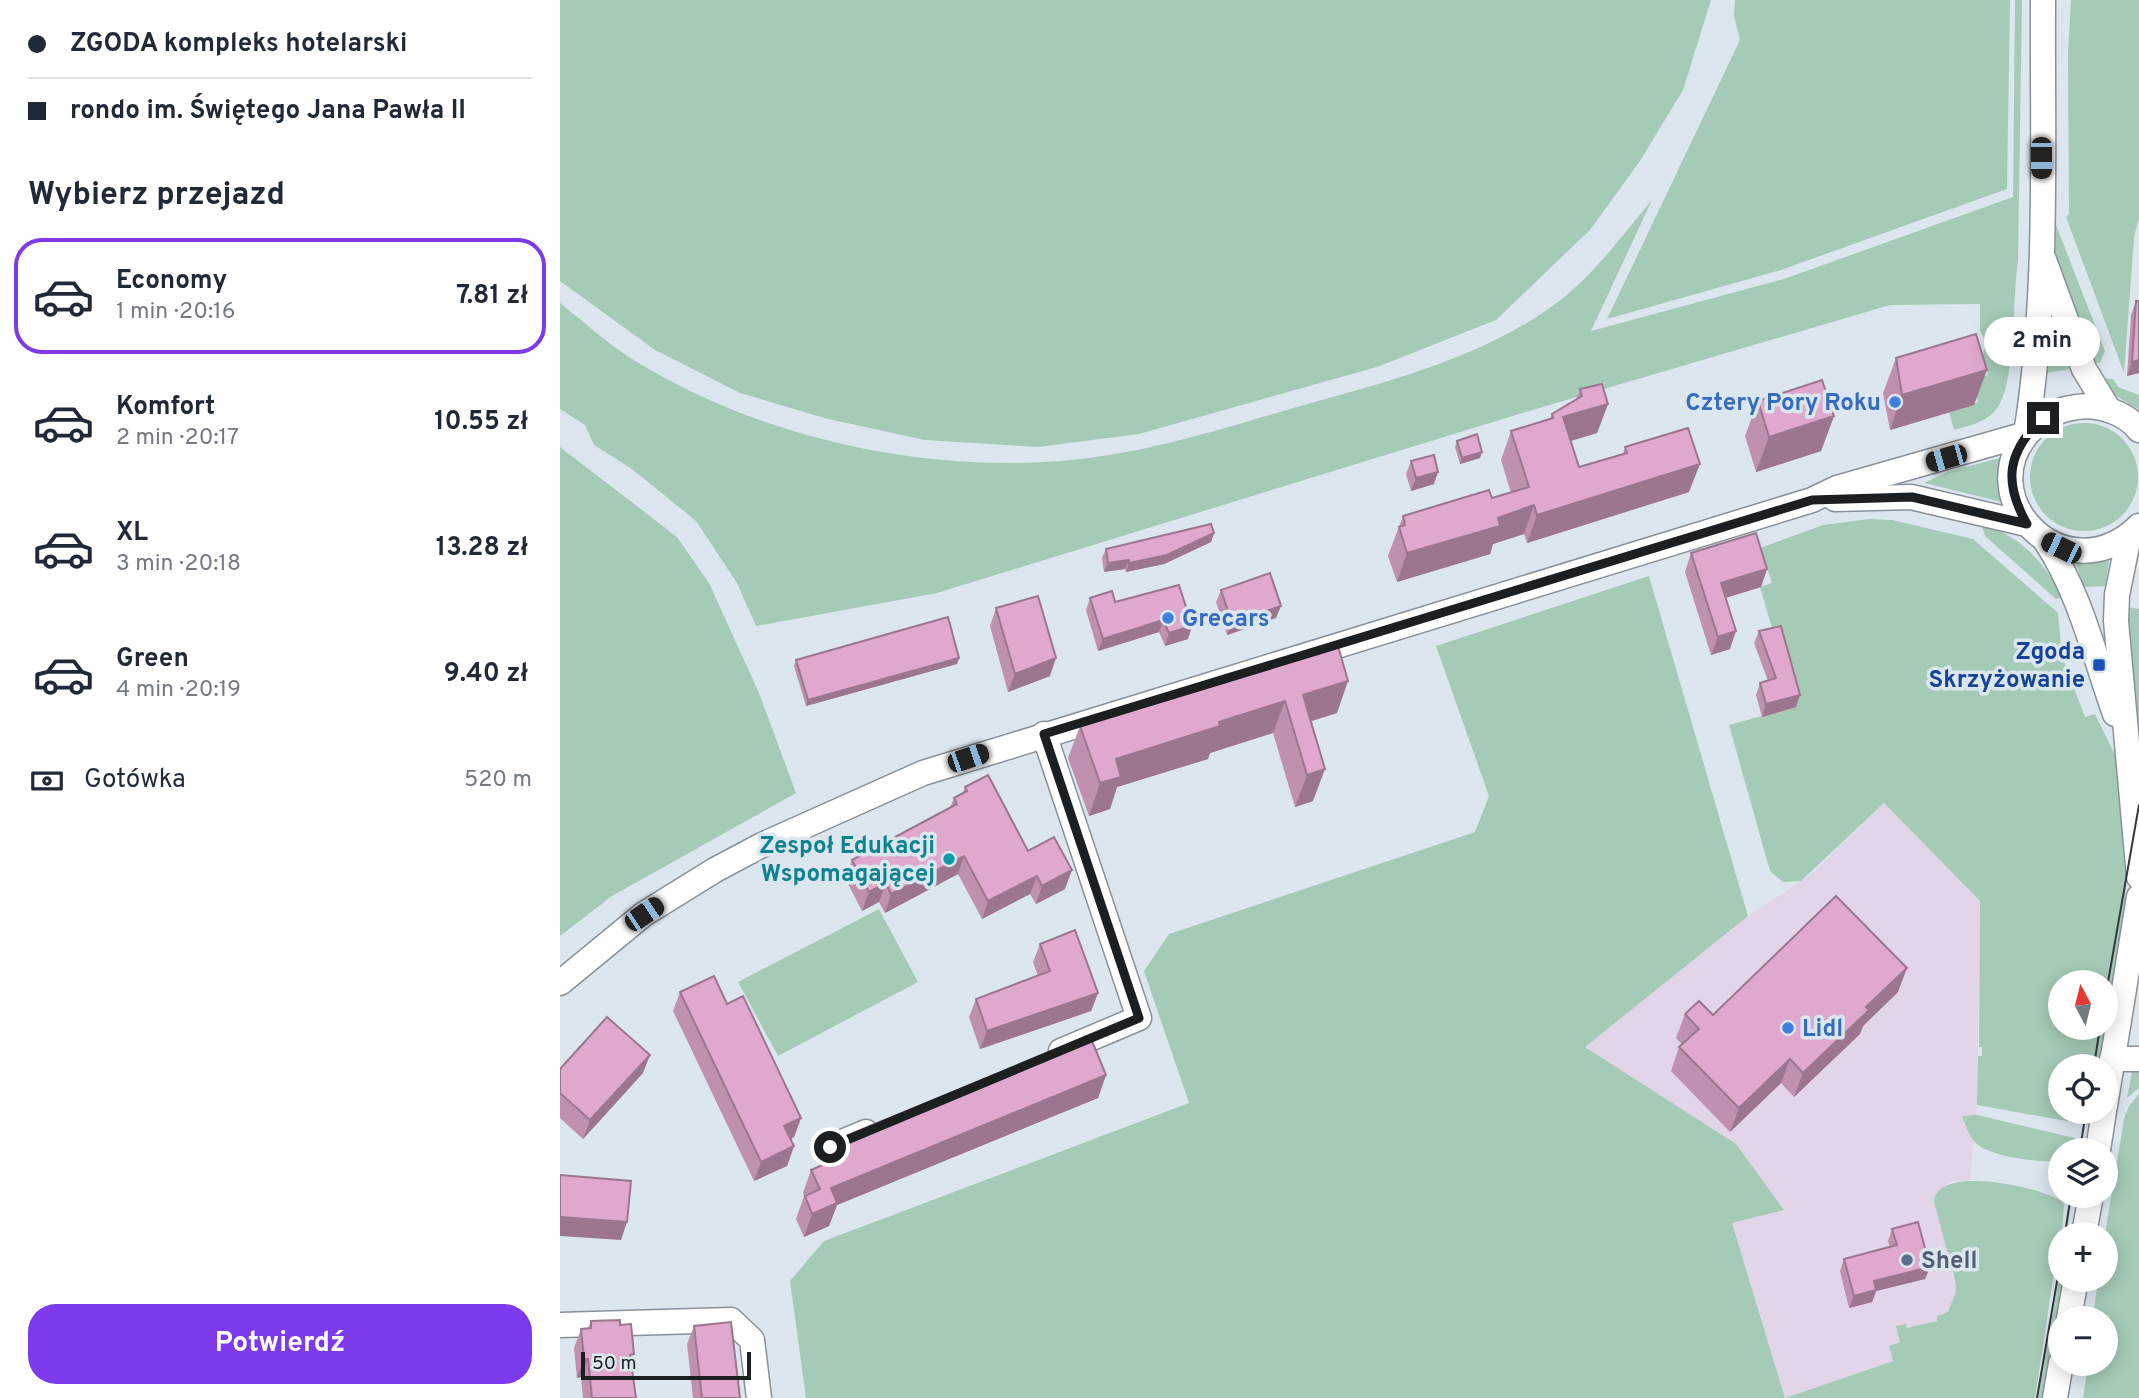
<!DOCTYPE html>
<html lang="pl">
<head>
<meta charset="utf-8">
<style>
	:root { --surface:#fff; --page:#f6f6f7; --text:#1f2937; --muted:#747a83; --line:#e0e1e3; --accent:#7c3aed }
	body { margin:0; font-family:Overpass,sans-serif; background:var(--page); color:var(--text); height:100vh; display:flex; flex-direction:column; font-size:26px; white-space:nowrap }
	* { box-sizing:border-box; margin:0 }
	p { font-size:23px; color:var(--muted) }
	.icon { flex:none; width:38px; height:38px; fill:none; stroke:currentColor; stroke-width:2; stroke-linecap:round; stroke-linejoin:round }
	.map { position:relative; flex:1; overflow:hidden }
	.drawer { display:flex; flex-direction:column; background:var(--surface); width:560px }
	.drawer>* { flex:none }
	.guide { display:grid; align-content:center; height:154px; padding:0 28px; background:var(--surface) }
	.needle { width:46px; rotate:353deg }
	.controls { position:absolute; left:1488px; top:970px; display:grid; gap:14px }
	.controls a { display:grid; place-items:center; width:70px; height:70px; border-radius:50%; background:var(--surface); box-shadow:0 4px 18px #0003; font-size:35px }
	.scale { position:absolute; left:21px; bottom:18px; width:170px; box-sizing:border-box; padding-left:7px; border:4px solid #1b1f22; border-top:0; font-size:19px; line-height:24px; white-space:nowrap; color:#1b1f22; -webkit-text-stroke:5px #dce6ef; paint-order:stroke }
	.end { position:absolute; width:32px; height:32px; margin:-16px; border:9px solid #1b1f22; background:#fff; box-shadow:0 0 0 4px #fff }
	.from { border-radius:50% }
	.bubble { position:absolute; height:49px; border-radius:24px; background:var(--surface); box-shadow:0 4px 18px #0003; font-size:23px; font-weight:700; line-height:49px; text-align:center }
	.car { position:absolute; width:21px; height:42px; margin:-21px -10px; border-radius:9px; box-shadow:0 0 5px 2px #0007; background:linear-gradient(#222 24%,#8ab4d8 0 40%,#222 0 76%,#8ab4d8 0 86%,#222 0) }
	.guide b { display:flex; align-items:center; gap:24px; height:66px; font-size:26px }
	.guide b+b { border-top:2px solid var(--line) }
	.guide i { width:18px; height:18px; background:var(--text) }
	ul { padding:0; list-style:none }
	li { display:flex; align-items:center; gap:21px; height:116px; margin:0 14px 10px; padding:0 14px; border:4px solid transparent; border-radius:28px }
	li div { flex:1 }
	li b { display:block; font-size:26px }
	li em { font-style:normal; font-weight:700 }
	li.current { border-color:var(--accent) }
	li>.icon { width:63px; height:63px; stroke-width:1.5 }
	h2 { padding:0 28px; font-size:32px; line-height:84px }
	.pay { display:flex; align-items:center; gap:18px; height:77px; padding:0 28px; font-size:26px }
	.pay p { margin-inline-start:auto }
	.primary-button { display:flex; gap:14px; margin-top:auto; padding:14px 28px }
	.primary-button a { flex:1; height:80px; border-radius:28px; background:var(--accent); color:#fff; font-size:28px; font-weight:700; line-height:80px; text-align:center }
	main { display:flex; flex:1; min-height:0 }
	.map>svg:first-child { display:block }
	.commercial { fill:#e3d5e8 }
	.green { fill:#a5cbb6; fill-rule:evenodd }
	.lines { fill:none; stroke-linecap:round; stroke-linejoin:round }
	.minor-casing { stroke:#889199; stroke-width:27 }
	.minor { stroke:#fff; stroke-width:24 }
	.tram { stroke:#353a3e; stroke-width:2 }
	.wall { fill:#c090af }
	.shaded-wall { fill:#9c768f }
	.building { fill:#dfa8cc; stroke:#9c768f; stroke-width:2 }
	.route { stroke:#1b1f22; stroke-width:9 }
	.shop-dot { fill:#3f7fe0; stroke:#dce6ef; stroke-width:2.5 }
	.transit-dot { fill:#1a4fb4; stroke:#dce6ef; stroke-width:2.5 }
	.culture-dot { fill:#0f9aa8; stroke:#dce6ef; stroke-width:2.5 }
	.service-dot { fill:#5c6f8a; stroke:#dce6ef; stroke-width:2.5 }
	.labels { text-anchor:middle; stroke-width:7; stroke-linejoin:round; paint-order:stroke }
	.shop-label { font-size:24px; font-weight:bold; fill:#366cbe; stroke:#dce6ef; text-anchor:start }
	.transit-label { font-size:24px; font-weight:bold; fill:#164399; stroke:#dce6ef; text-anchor:end }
	.culture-label { font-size:24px; font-weight:bold; fill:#0d838f; stroke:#dce6ef; text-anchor:end }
	.service-label { font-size:24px; font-weight:bold; fill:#4e5e75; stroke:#dce6ef; text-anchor:start }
</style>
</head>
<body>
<main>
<section class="drawer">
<div class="guide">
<b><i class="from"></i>ZGODA kompleks hotelarski</b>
<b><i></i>rondo im. Świętego Jana Pawła II</b>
</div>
<h2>Wybierz przejazd</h2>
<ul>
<li class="current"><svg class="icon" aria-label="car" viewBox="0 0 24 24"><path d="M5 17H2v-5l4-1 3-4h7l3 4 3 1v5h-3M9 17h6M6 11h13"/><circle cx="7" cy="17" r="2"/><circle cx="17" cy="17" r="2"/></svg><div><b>Economy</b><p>1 min · 20:16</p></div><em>7.81 zł</em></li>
<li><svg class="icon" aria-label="car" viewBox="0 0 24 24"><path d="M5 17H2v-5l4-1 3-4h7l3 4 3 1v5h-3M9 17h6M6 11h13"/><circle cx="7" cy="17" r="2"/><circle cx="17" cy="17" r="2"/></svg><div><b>Komfort</b><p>2 min · 20:17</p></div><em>10.55 zł</em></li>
<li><svg class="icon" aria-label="car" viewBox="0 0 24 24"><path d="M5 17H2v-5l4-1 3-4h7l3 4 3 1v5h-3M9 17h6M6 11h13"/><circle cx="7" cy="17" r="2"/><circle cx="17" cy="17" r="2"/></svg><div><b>XL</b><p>3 min · 20:18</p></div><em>13.28 zł</em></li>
<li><svg class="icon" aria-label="car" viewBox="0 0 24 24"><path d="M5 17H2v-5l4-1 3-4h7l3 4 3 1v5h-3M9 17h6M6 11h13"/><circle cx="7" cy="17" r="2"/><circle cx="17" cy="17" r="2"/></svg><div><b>Green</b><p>4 min · 20:19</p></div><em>9.40 zł</em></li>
</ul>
<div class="pay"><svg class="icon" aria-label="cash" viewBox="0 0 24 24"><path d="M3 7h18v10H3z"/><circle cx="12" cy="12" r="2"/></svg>Gotówka<p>520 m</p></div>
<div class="primary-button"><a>Potwierdź</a></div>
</section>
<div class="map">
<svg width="1579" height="1398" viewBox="0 0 1579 1398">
	<rect width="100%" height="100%" fill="#dce6ef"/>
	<polygon class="commercial" points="1324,803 1420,902 1417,1105 1410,1180 1390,1182 1375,1195 1396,1291 1388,1312 1378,1321 1347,1328 1333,1361 1225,1398 1172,1223 1224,1210 1025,1046 1188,916 1252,874"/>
	<g class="green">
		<polygon points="0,0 1151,0 1123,90 1080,161 1030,230 936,320 817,367 579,434 478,447 365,440 268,419 180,393 95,350 0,281"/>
		<polygon points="1175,0 1450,0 1447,189 1221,270 1047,319 1180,40 1174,16"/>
		<path d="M1455 0H1462L1458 261C1452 296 1457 390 1434 412 1423 423 1408 426 1394 430L1389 412 1418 402 1412 380 1428 375 1422 359 1426 342 1420 331V304L1330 305 959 414 377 593 196 626 177 583 136 521 72 469 34 445 25 425 0 409V303C24 322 47 343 72 359 196 436 355 472 500 461 579 455 655 431 730 409 822 383 920 360 998 302 1034 275 1063 234 1092 200L1031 331 1224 279 1453 197Z"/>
		<polygon points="1511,0 1579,0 1579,217 1574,238 1564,373 1506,217 1509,214 1508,53"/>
		<path d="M1496 225 1545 351 1540 363 1535 362C1526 338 1482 244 1496 225Z"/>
		<polygon points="1494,331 1511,369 1486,373 1490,333"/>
		<polygon points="1542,378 1553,379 1558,387 1579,395 1579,410 1550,392"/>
		<circle cx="1524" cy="477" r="54"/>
		<polygon points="0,447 117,537 149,583 199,693 236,793 52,896 0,936"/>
		<polygon points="1440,458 1443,460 1442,502 1364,483 1387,472"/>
		<path d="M1309 519 1332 520 1413 539 1498 613 1502 656 1525 717 1535 714 1556 757 1566 884 1565 913 1539 1066H1500V1111H1532L1529 1125 1417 1105 1418 1056H1422V1047H1419L1420 901 1324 803 1241 881 1223 882 1210 871 1169 725 1235 707 1200 587 1212 583 1207 568 1196 572 1189 552 1263 525ZM1500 982H1545V1027H1500Z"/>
		<path d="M1421 524C1461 536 1483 561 1502 597L1496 599 1425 536Z"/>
		<polygon points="1547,559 1549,561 1545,586 1524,587 1516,563"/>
		<path d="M1089 576 1188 916 1025 1047 1176 1144 1224 1210 1172 1223 1225 1398 1333 1361 1329 1346 1340 1342 1336 1326 1346 1324 1347 1328 1377 1321V1316L1388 1312 1396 1291 1395 1280 1374 1202C1376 1163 1484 1187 1504 1203L1502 1234H1500L1475 1398H246L230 1281 264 1241 629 1103 584 971 609 934 915 832 929 796 876 646Z"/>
		<polygon points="1568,607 1579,609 1579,741"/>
		<polygon points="319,909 358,982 218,1056 178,982"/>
		<polygon points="1579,1069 1579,1088 1567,1098 1572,1072"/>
		<polygon points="1579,1094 1579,1398 1523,1398 1528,1363 1545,1363 1545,1318 1533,1318 1538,1279 1545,1279 1545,1234 1564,1119 1569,1106"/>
		<path d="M1417 1115 1515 1138 1514 1150H1500V1161C1480 1163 1427 1157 1414 1141 1409 1135 1405 1124 1402 1116Z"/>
		<polygon points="1500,1272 1500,1279 1503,1279 1483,1398 1478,1398"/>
	</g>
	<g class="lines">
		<g class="minor-casing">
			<g id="minor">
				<polyline points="1484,260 1524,369 1549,410"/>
				<path d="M1579 430C1565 412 1538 404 1517 407 1500 409 1486 415 1474 427 1404 493 1504 599 1579 526"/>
				<path d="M1466 434C1489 292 1482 144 1483 0"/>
				<polyline points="1275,499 1351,497 1467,524"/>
				<polyline points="1569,536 1557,595 1556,621 1579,877"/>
				<path d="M1485 540C1520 593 1534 655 1555 714"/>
				<polyline points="484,734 579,1018 501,1051"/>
				<polyline points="0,983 84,914 155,870 202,845 363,773 1252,500 1277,488 1466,434"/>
				<polyline points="1552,1059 1579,1059"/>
				<polyline points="1545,1106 1579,897"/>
				<polyline points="270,1147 306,1132"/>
				<polyline points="1538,1150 1544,1111"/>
				<polyline points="1524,1234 1531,1195"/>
				<polyline points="1509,1318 1516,1279"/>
				<polyline points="0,1325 171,1320 192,1340 199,1398"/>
				<polyline points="1495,1398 1501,1363"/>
			</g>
		</g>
		<use href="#minor" class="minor"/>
		<g class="tram">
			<polyline points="1545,999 1579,805"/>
			<polyline points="1534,1066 1540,1027"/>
			<polyline points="1520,1150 1526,1111"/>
			<polyline points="1505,1234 1511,1195"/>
			<polyline points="1477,1398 1500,1264"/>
		</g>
	</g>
	<g class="wall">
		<polygon points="1576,301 1579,373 1567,376 1571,315"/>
		<polygon points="1336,358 1414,405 1330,430 1323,393"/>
		<polygon points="1020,389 1048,404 1037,433 1011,441 1019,467 1063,454 1065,447 1129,492 967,543 964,534 933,544 930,554 837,582 828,556 843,516 932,498 951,493 941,460 951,431 990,419 992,414 1016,399"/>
		<polygon points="1198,401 1274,416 1261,451 1196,472 1185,436"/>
		<polygon points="897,441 920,458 900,464 895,447"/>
		<polygon points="851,461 874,484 851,491 846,474"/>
		<polygon points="654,533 651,542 604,564 566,572 565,569 544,572 542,558 546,549"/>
		<polygon points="1131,553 1207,569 1201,587 1166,598 1170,649 1151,655 1125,572"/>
		<polygon points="661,590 716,618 667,635 656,602"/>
		<polygon points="530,598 555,602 632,626 628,639 605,646 599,632 538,651 526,610"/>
		<polygon points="436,608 490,676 448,692 430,626"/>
		<polygon points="1199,631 1236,707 1202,717 1196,695 1200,683 1208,681 1194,643"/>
		<polygon points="778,646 777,713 751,721 753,801 735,807 713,733 650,753 648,759 557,787 550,809 529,816 508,758 520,726"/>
		<polygon points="399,658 397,664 246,706 234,666 236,660"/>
		<polygon points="405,787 505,889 476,904 470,894 422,919 398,874 325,913 319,902 302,911 285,878 292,860 390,808 394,798 403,793"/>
		<polygon points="480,944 538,993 531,1011 420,1049 409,1017 416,999 478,976 473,962"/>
		<polygon points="120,992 241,1118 234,1137 231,1139 234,1146 227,1166 194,1181 113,1011"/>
		<polygon points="1338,992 1303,1026 1300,1034 1234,1097 1221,1083 1170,1132 1111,1071 1119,1047 1122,1044 1116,1038 1125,1014 1153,1015"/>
		<polygon points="0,1069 83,1073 23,1139 0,1118"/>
		<polygon points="546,1075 538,1098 277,1205 269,1226 244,1237 236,1219 244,1196 243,1193 251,1170 270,1162 278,1139"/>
		<polygon points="1332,1229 1370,1267 1365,1279 1316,1291 1312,1302 1289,1308 1280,1271 1284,1259 1330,1247 1328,1241"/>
		<polygon points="31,1321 60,1325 71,1361 76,1398 23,1398 21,1377 17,1378 14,1348 21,1329 28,1328"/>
		<polygon points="134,1326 180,1398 133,1398 127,1344"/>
	</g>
	<g class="shaded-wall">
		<polygon points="1579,360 1579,373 1567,376 1572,362"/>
		<polygon points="1427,370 1414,405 1330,430 1342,395"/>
		<polygon points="1048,404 1037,433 993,446 1003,417"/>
		<polygon points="1274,416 1261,451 1196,472 1209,437"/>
		<polygon points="922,452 920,458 900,464 902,458"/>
		<polygon points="1140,464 1129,492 967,543 977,515"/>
		<polygon points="878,472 874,484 851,491 856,478"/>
		<polygon points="974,505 964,534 933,544 930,554 837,582 847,553 938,518"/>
		<polygon points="654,533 651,542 604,564 566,572 569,563"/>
		<polygon points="569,560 565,569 544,572 548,563"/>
		<polygon points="1207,569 1201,587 1155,601 1161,583"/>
		<polygon points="721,606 716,618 667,635 672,623"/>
		<polygon points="603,620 599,632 538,651 543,639"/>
		<polygon points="632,626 628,639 605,646 609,633"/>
		<polygon points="1176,631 1170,649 1151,655 1158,637"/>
		<polygon points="399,658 397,664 246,706 248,700"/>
		<polygon points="496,658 490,676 448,692 455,674"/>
		<polygon points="788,681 777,713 733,727 743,695"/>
		<polygon points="1240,695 1236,707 1202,717 1206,704"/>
		<polygon points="725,701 713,733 650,753 648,759 557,787 550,809 529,816 540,783 556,759 659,722"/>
		<polygon points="765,769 753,801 735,807 747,775"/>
		<polygon points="404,856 398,874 325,913 331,894"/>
		<polygon points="512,870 505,889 476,904 482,886"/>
		<polygon points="477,876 470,894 422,919 428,901"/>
		<polygon points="326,883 319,902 302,911 309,892"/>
		<polygon points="1347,968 1338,992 1303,1026 1300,1034 1234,1097 1243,1073 1306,1007"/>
		<polygon points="538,993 531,1011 420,1049 427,1031"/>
		<polygon points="90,1055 83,1073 23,1139 30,1120"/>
		<polygon points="1230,1059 1221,1083 1170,1132 1179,1108"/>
		<polygon points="546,1075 538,1098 277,1205 269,1226 244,1237 252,1214 271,1188"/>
		<polygon points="241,1118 234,1137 217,1145 224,1126"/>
		<polygon points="234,1146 227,1166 194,1181 201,1162"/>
		<polygon points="0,1217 67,1222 61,1240 0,1236"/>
		<polygon points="1370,1267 1365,1279 1316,1291 1312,1302 1289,1308 1294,1296 1314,1281"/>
		<polygon points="24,1359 28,1359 21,1377 17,1378"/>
	</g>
	<g class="building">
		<polygon points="1576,301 1579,301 1579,360 1572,362"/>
		<polygon points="1416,334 1427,370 1342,395 1336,358"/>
		<polygon points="1262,380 1274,416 1209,437 1198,401"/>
		<polygon points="1042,384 1048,404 1003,417 1019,467 1067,453 1065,447 1128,428 1140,464 977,515 974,505 938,518 940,526 847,553 839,527 845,525 843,516 929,490 932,498 969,487 951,431 993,418 992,414 1022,396 1020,389"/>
		<polygon points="917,434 922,452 902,458 897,441"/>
		<polygon points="874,455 878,472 856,478 851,461"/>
		<polygon points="651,524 654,533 607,555 569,563 569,560 548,563 546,549"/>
		<polygon points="1196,533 1207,569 1161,583 1176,631 1158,637 1131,553"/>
		<polygon points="710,573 721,606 672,623 661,590"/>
		<polygon points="619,585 632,626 609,633 603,620 543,639 530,598 552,591 555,602"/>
		<polygon points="478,596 496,658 455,674 436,608"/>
		<polygon points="388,617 399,658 248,700 236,660"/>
		<polygon points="1221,626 1240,695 1206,704 1200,683 1216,678 1199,631"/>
		<polygon points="778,646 788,681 743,695 765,769 747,775 725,701 659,722 660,726 556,759 561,777 540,783 520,726"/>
		<polygon points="428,775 468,851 494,837 512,870 482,886 477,876 428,901 404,856 331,894 326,883 309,892 292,860 397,804 394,798 407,791 405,787"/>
		<polygon points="1276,896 1347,968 1306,1007 1309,1010 1243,1073 1230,1059 1179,1108 1119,1047 1139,1029 1125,1014 1139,1001 1153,1015"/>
		<polygon points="515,930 538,993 427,1031 416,999 490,971 480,944"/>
		<polygon points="154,976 167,1004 183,996 241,1118 224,1126 234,1146 201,1162 120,992"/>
		<polygon points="47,1017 90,1055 30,1120 0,1093 0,1069"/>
		<polygon points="530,1036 546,1075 271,1188 277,1203 252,1214 245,1196 260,1189 251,1170 285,1155 278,1139"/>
		<polygon points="0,1175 71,1181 67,1222 0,1217"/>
		<polygon points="1358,1222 1370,1267 1314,1281 1316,1290 1294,1296 1284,1259 1337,1245 1332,1229"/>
		<polygon points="60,1320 60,1325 71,1324 74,1354 70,1355 76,1398 32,1398 28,1359 24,1359 21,1329 31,1328 31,1321"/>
		<polygon points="171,1322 180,1398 142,1398 134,1326"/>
	</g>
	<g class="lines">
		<path class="route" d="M270 1147 579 1018 484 734 1252 500 1352 497 1467 524C1443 482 1447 452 1483 418"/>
	</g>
	<g class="shop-dot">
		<circle cx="1335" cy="402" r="7"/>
		<circle cx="608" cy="618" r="7"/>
		<circle cx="1228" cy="1028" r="7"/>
	</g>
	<rect class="transit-dot" x="1532" y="658" width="14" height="14" rx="3.5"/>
	<circle class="culture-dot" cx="389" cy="859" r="7"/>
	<circle class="service-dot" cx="1347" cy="1260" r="7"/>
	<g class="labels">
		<g class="shop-label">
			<text x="1321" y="410" text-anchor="end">Cztery Pory Roku</text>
			<text x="622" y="626">Grecars</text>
			<text x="1242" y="1036">Lidl</text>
		</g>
		<g class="transit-label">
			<text x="1525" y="659">Zgoda<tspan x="1525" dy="28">Skrzyżowanie</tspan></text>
		</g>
		<g class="culture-label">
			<text x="375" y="853">Zespoł Edukacji<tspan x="375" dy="28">Wspomagającej</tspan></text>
		</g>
		<g class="service-label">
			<text x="1361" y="1268">Shell</text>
		</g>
	</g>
</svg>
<div class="controls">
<a><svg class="needle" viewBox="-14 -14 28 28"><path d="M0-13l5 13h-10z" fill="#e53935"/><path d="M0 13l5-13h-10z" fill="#747a83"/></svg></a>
<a><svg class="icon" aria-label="locate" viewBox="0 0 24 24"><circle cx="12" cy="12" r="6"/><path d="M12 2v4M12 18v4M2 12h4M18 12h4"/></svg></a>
<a><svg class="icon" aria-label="layers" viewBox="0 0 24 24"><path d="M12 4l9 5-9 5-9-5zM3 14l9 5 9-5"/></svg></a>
<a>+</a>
<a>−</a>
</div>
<div class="scale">50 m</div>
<i class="end from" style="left:270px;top:1147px"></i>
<i class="end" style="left:1483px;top:418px"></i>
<div class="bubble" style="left:1424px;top:317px;width:116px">2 min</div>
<i class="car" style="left:1481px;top:158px;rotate:180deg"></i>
<i class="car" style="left:1386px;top:458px;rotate:254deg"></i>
<i class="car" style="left:1501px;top:548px;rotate:296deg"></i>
<i class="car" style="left:408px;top:758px;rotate:71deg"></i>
<i class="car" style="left:84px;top:914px;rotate:56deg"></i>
</div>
</main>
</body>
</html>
